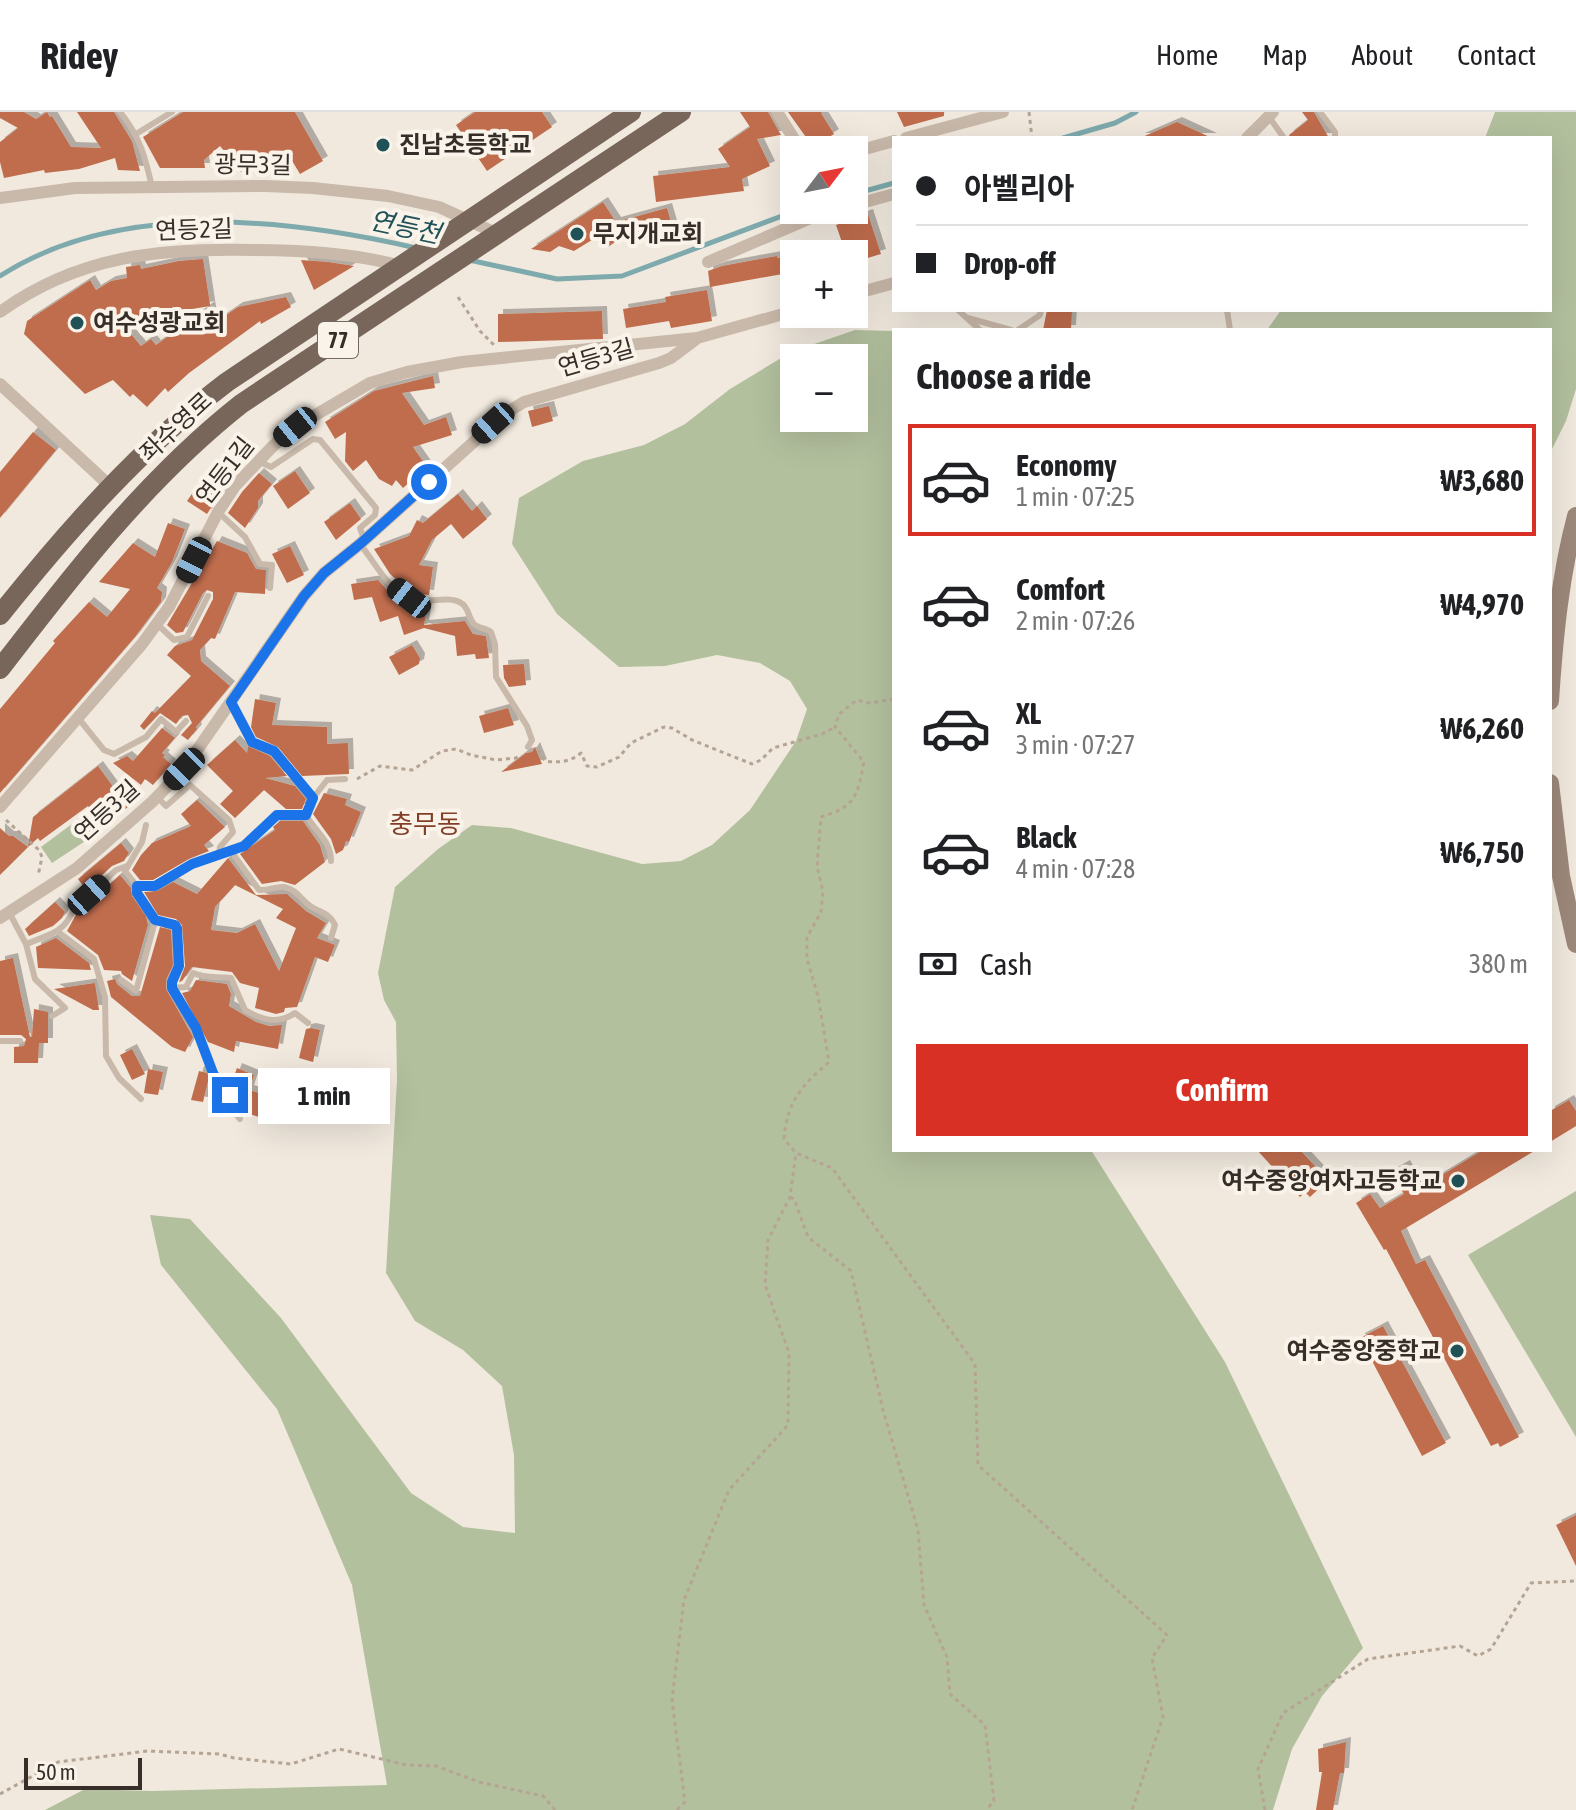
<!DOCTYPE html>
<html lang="en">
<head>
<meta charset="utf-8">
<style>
	:root { --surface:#fff; --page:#f2f2f2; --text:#202124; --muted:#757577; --line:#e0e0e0; --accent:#d93025 }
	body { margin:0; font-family:"Asap Condensed","Noto Sans KR",sans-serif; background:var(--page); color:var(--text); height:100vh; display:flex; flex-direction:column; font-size:30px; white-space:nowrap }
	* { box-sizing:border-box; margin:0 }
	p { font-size:26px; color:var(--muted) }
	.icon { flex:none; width:44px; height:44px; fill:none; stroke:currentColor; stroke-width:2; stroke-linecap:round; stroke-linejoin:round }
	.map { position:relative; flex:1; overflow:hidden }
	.drawer { position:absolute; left:892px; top:216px; width:660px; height:824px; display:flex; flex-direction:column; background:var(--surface); border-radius:0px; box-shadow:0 8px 32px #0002 }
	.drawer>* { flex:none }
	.top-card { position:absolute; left:892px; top:24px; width:660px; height:176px; border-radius:0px; box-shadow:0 8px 32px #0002; display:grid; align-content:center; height:176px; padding:0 24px; background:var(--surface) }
	.needle { width:52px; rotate:58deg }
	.buttons { position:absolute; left:780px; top:24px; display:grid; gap:16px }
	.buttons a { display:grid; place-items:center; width:88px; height:88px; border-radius:0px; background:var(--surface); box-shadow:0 8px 32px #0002; font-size:40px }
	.scale { position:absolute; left:24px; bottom:20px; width:118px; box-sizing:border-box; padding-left:8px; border:4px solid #372e29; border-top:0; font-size:22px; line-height:28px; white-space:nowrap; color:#372e29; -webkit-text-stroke:6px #f9f3ea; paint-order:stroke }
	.end { position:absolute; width:36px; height:36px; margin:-18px; border:10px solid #1a73e8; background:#fff; box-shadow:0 0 0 4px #fff }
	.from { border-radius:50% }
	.bubble { position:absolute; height:56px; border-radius:0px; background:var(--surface); box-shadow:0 8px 32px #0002; font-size:26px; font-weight:700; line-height:56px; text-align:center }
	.car { position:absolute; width:24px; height:48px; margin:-24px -12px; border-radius:10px; box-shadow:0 0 6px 2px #0007; background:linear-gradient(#222 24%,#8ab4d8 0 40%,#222 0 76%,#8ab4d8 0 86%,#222 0) }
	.top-card b { display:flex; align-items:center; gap:28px; height:76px; font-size:30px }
	.top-card b+b { border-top:2px solid var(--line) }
	.top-card i { width:20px; height:20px; background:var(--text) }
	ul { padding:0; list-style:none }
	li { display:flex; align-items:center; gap:24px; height:112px; margin:0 16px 12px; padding:0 8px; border:4px solid transparent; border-radius:0px }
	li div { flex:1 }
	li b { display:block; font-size:30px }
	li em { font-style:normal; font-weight:700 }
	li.current { border-color:var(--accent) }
	li>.icon { width:72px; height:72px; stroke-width:1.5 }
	h2 { padding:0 24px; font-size:36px; line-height:96px }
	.pay { display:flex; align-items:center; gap:20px; height:88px; padding:0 24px; font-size:30px }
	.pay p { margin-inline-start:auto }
	.action { display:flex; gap:16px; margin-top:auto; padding:16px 24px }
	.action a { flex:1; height:92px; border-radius:0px; background:var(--accent); color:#fff; font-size:32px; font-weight:700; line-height:92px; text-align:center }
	header { display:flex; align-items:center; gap:48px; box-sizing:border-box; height:112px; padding:0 40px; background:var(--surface); border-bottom:2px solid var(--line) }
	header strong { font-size:38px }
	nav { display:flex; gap:44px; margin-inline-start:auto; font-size:28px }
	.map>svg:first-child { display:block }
	.green { fill:#b3c09e; fill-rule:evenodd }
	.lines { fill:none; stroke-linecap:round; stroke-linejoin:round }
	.stream { stroke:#7eaaad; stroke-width:5 }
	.building { fill:#c06d4d; fill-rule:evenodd; filter:url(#shadow) }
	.path { stroke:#b5a494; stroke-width:3; stroke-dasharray:4 4; stroke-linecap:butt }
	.lane { stroke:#c9b9aa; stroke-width:6 }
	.street { stroke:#c9b9aa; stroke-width:12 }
	.secondary { stroke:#9d897b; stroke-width:18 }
	.primary { stroke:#78665b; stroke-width:20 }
	.route { stroke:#1a73e8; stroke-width:10 }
	.poi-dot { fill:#205157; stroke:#f9f3ea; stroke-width:3 }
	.labels { text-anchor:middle; stroke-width:8; stroke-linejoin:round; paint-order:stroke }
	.shield { fill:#f9f3ea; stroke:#716963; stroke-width:2 }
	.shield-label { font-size:22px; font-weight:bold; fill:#372e29 }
	.poi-label { font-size:24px; font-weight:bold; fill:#372e29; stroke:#f9f3ea; text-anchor:start }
	.street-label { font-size:24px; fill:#372e29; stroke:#f9f3ea }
	.water-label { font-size:26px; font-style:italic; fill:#205157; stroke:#f9f3ea }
	.neighbourhood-label { font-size:26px; fill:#823f26; stroke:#f9f3ea }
</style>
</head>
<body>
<header>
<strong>Ridey</strong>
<nav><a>Home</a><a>Map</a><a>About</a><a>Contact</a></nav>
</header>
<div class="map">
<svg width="1576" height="1698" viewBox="0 0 1576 1698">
	<defs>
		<filter id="shadow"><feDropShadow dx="5" dy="-5" stdDeviation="0" flood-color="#0004"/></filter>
	</defs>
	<rect width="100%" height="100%" fill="#f1e9de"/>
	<g class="green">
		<polygon points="1495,0 1576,0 1576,277 1566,309 1550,341 1550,218 1267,218 1281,198 1550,198 1550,26 1485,26"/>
		<path d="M855 218 894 219V1038H1091L1225 1250 1363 1536 1322 1584 1292 1637 1273 1698H45L85 1677 152 1679 387 1673 352 1473 277 1297 161 1153 150 1103 190 1107 281 1206 411 1381 463 1415 515 1421 514 1343 502 1274 463 1238 415 1209 386 1161 397 968 396 910 384 888 378 861 395 775 438 737 472 713 511 716 642 752 681 749 712 733 750 698 796 629 807 597 790 569 760 551 717 543 665 554 619 555 557 502 512 432 519 386 583 349 644 333 685 312 730 277 791 240ZM854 246V306H794V246Z"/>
		<polygon points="88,700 102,718 52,751 41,735"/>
		<polygon points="1576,1079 1576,1325 1468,1143"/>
	</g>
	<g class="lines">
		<g class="stream">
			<polyline points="1063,26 1115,11 1136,0"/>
			<polyline points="854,82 894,71"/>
			<polyline points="469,148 557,167 622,164 798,98"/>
			<path d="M0 164C118 88 286 106 416 136"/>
		</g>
	</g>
	<g class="building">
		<polygon points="0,0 24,0 36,7 47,0 50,5 52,4 71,35 101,36 77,0 114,0 132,29 140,59 118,58 115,46 79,57 45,61 44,58 4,66 0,50 0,30 18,16 0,6"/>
		<polygon points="183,0 295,0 323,49 300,62 288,42 268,54 262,44 241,60 220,34 204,48 205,56 160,56 143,25"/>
		<polygon points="475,0 542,0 552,15 487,59 456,13"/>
		<polygon points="740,0 768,0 781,23 757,27 770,54 742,67 744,79 656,90 653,64 730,55 718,37 750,15"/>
		<polygon points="788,0 823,0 821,1 834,22 813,35"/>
		<polygon points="897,0 944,0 944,4 904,15"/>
		<polygon points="1302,0 1314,0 1329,26 1290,26 1289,23 1308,8"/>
		<polygon points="1177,10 1212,26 1140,26 1163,16"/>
		<polygon points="603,90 616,110 667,96 674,120 631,132 628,121 608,135 600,123 574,139 559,134 550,140 531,137"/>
		<polygon points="868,102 881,142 854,150 854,142 846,142 836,113"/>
		<polygon points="777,144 777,146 794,144 794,160 710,175 708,159 722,154"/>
		<path d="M203 147 213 212 238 195 286 185 291 195 261 212 260 209 189 261 168 280 165 276 147 295 133 282 130 285 113 268 85 282 24 222 27 209 90 168 96 178 111 169 127 166 126 155 140 153 141 157 179 149ZM210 194 156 233 151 227 141 234 120 209Z"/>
		<polygon points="301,148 328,150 354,154 314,178"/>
		<polygon points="707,178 712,209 671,216 669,209 626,216 623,197 666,190 665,185"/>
		<polygon points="1047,198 1072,198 1071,218 1043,218"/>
		<polygon points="602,199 603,227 498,230 498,202"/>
		<polygon points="433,264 435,276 402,281 424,313 446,305 452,323 413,335 427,355 403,376 396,368 392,374 379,367 366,348 353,359 345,349 346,320 335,327 325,310 374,279"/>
		<polygon points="549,294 553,309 532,315 528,299"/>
		<polygon points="33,320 56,338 0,406 0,360"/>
		<polygon points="214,358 229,368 207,402 187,389 196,376 199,378"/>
		<polygon points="295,359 310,381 288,397 273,374"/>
		<polygon points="259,361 272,372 258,389 258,396 245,416 228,401 242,380"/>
		<polygon points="458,382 472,399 477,394 487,407 463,427 451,412 432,428 419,453 433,455 429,483 411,481 390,462 374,437 409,424 417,408 423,411"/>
		<polygon points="350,391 361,407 336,428 324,410"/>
		<polygon points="168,411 185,417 172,450 157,476 162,480 161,490 135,525 0,681 0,597 55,531 53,529 89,490 107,505 130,477 99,470 133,431 155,445"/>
		<polygon points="217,429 247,441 256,457 266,458 265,482 235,480 215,527 211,526 200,538 201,549 230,574 196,615 197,617 188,628 181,623 192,611 188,603 182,604 176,612 160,601 144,618 140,614 152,599 155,601 191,564 167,543 175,534 192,528 213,487 213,480 207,478 203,481 183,520 176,521 167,513"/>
		<polygon points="290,434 304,463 287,471 272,442"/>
		<polygon points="378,468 388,479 406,492 427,495 424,513 465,509 473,522 486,524 489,546 476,547 475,542 457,544 455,524 424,516 404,523 398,504 380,510 372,485 354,488 351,472"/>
		<polygon points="412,533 420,546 419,552 399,563 389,545"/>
		<polygon points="524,552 526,573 509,575 504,566 503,553"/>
		<polygon points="255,587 276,591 272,613 327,615 327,632 348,631 349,662 302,664 278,635 256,625 251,615"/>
		<polygon points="508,596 514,613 484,621 479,604"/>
		<polygon points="162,616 175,626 162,641 165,643 163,645 171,652 153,673 145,667 141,673 113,651 127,644 133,649"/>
		<polygon points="235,628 247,641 248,634 270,644 287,664 265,666 295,674 306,687 302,697 286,697 264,678 235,706 220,692 233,679 207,653"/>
		<polygon points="535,635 542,652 501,660 526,641 532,640"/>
		<polygon points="98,654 128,695 102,714 88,694 40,729 38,726 28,735 33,705"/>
		<polygon points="324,681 347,687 345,693 361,700 349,730 346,729 343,738 336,742 331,727 313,702"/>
		<polygon points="197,688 225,715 204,733 209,739 189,747 153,768 140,768 132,758 141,743 152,731 191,714 181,702"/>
		<polygon points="280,709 303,709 320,733 325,750 295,773 281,769 262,772 240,742 275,718 273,715"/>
		<polygon points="0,716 9,724 13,724 28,735 0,763"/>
		<polygon points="121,731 129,741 124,749 112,754 88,776 84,775 78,767"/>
		<path d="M228 746 256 783 287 782 306 799 326 811 317 826 335 833 328 850 315 845 297 895 285 896 284 900 276 902 255 896 259 876 240 871 232 860 192 855 182 869 179 870 185 854 182 813 176 807 158 803 144 780 157 779 173 770 197 782ZM235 773 283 797 276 806 296 816 279 859 255 812 237 821 211 818 215 795Z"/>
		<polygon points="120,763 131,776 132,784 146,804 148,813 132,869 122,862 121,859 104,858 98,843 67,819 84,788 92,788"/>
		<polygon points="55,790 65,800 62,806 53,814 29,824 25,817"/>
		<polygon points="160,815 171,818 173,853 166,868 166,877 193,925 185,940 172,935 111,885 107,869 115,867 117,872 132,884 140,884"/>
		<polygon points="56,826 89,851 91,858 38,856 36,835"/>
		<polygon points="13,846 30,925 32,925 34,897 48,900 48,931 39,931 38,951 14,951 14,935 24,934 26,927 21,923 0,923 0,849"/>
		<polygon points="196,868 227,872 231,882 229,894 256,910 269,914 282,913 278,937 236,929 234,940 208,930 182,881 190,879"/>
		<polygon points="95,871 99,898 93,898 54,877"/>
		<polygon points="311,916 320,918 313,950 299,946 306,917"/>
		<polygon points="132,937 145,962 132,968 120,943"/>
		<polygon points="237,956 254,963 249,978 266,983 259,1005 242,1000 237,993 231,972"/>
		<polygon points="148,957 163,960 158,983 144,981"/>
		<polygon points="199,959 207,961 209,965 203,990 191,988"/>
		<polygon points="1569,988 1576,999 1576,1014 1550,1030 1550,999"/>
		<polygon points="1257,1038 1300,1038 1328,1068 1310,1085 1305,1080 1300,1085"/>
		<polygon points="1483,1038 1536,1038 1401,1119 1416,1152 1425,1148 1519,1325 1500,1335 1498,1331 1491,1334 1386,1137 1384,1138 1356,1091 1370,1082 1380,1096 1404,1082 1391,1061 1405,1053 1419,1077"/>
		<polygon points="1383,1214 1446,1331 1422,1344 1360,1226"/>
		<polygon points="1576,1403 1576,1454 1556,1413"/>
		<polygon points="1346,1630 1344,1661 1340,1661 1333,1698 1316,1698 1322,1660 1319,1660 1318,1637"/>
	</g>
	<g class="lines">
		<g class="path">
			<polyline points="1029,0 1032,26"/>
			<polyline points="458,185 480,219 494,233"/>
			<path d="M894 587 869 591 857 588 839 602 835 615 864 650C857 685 856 694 821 705L817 754 823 780 821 800 807 825V847L818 884 829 950C801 974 787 990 784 1027L796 1041 832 1056 975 1252 978 1353 1167 1523 1152 1546 1163 1605 1132 1698"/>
			<path d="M538 638 545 649C559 651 570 650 581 641L587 654 597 655 619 645 631 631 664 615 672 616 692 628 752 652 761 648 773 636 822 622 835 615"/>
			<polyline points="357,667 380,654 412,658 442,639 456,637 471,643 496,648 516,646 520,642"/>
			<polyline points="6,708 39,738 42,745 38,764"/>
			<polyline points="790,1085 794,1087 808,1125 851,1159 883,1298 918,1418 924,1493 947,1545 950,1582 985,1613 994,1689 986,1698"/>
			<polyline points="0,1682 58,1650 148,1639 219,1642 234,1646 291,1652 339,1637 407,1653 436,1654 479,1670 543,1684 555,1698"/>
			<polyline points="677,1698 685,1690 672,1588 684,1488 729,1378 788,1313 789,1241 765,1173 768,1128 790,1085 796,1041"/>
			<polyline points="1265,1698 1258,1657 1283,1601 1368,1547 1460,1534 1478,1544 1491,1537 1531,1471 1576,1469"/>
		</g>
		<g class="lane">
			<path d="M120 0C140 25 145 44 152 75"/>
			<polyline points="1320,0 1335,20 1335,26"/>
			<polyline points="1269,5 1284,26"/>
			<polyline points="136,22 172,0"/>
			<polyline points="958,198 980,218"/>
			<polyline points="1227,198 1230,218"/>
			<polyline points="968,206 1011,218"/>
			<polyline points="1018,218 1040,203 1041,198"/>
			<polyline points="258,349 271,355 313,327 320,328 376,396 375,403 360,416 364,427"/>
			<polyline points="218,400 245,425 260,452 272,453 270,476"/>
			<path d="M360 432C375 450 392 486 418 489 432 490 450 484 461 491 469 495 468 506 474 512 478 516 486 516 491 520L495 532 496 565 527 614 532 628 528 635"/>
			<polyline points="157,512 174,528 187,525 208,484"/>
			<polyline points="231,590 252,630 274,639 313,686 327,668 345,667"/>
			<polyline points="79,607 104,638 114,642 146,625 161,607 176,620 186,609"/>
			<polyline points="157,685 166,694 190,673 229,708 233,720 220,735 219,742"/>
			<path d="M313 686 306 703C315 720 331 728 331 749"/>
			<polyline points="146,713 142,730 125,759 137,774 155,774 192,752 244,734 277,703 306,703"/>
			<path d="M231 739 259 778C268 779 276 774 284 775 298 778 300 787 310 794 320 801 329 800 335 813L331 826"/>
			<polyline points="10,802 26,832 35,867 65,896 52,904"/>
			<path d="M155 808 175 813 177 816 179 854 172 870V876C181 891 191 905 198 920 207 941 208 962 227 976L231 996 240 1007"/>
			<polyline points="58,820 94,847 105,885 106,944 119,966 141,987"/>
			<path d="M26 832C65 817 65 819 81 780L89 783 116 758 127 754"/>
			<polyline points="121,868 136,879 154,813 152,802 137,781 137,774"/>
			<path d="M172 876 186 875 193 861C207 867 216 864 231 866L245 898C262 908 278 913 295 901L308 911"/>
			<polyline points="0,929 20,929"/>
		</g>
		<g class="street">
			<polyline points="777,0 801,38"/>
			<polyline points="906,26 1003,0"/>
			<polyline points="1247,26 1273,0"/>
			<polyline points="854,40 894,29"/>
			<polyline points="0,86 75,76 265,74 313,76 388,84 439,95 498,122"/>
			<polyline points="854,93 894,82"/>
			<polyline points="708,150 813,105 837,98"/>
			<polyline points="854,182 894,171"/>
			<path d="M0 200C79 143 161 136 255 138 304 138 353 141 401 154"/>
			<polyline points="0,272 110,374"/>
			<polyline points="0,695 142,532 169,495 218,400 235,374 273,334 295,315 370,271 407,260 462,250 697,226 794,199"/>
			<polyline points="0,806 77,756 152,690 184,657 304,484 324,461 360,432 506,301 524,290 659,251 671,246 695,228"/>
		</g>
		<g class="secondary">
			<path d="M1550 589C1554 527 1560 464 1576 404"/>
			<polyline points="1550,671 1561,764 1576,832"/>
		</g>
		<g class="primary">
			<path d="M0 503C68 418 140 336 227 270L631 0"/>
			<path d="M0 557C73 462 146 367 241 292L681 0"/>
		</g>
	</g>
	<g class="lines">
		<polyline class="route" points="230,983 227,976 219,971 213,961 196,916 172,876 172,870 179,854 177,816 175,813 155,808 137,781 137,774 155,774 192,752 244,734 277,703 306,703 313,686 274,639 252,630 231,590 304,484 324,461 360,432 429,370"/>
	</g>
	<g class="poi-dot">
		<circle cx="383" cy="33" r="8"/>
		<circle cx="577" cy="122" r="8"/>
		<circle cx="77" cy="211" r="8"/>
		<circle cx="1458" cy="1069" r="8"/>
		<circle cx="1457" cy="1239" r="8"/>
	</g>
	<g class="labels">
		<rect class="shield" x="318" y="210" width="40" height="36" rx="6"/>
		<g class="shield-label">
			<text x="338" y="236">77</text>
		</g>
		<g class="poi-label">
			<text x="399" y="41">진남초등학교</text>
			<text x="593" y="130">무지개교회</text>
			<text x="93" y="219">여수성광교회</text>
			<text x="1442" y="1077" text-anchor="end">여수중앙여자고등학교</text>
			<text x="1441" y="1247" text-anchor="end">여수중앙중학교</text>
		</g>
		<g class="street-label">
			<text transform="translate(253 53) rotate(1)" y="8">광무3길</text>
			<text transform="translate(194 118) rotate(-2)" y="8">연등2길</text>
			<text transform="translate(596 246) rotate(-16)" y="8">연등3길</text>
			<text transform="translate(176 315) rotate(-43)" y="8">좌수영로</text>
			<text transform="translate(225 359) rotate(-52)" y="8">연등1길</text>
			<text transform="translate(107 699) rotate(-42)" y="8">연등3길</text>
		</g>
		<g class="water-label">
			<text transform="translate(405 115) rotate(12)" y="9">연등천</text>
		</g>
		<g class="neighbourhood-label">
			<text x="425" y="721">충무동</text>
		</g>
	</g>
</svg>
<div class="buttons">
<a><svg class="needle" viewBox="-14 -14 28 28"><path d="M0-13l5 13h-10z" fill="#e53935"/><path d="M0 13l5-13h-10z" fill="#757577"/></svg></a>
<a>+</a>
<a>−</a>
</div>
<div class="scale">50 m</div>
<i class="end from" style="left:429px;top:370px"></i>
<i class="end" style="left:230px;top:983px"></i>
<div class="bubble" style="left:258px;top:956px;width:132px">1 min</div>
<i class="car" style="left:493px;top:311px;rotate:228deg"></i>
<i class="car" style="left:295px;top:315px;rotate:231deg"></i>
<i class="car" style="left:194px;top:448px;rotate:207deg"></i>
<i class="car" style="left:409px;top:486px;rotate:308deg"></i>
<i class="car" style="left:184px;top:657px;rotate:224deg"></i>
<i class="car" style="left:89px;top:783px;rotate:48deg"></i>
<div class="top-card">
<b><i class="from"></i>아벨리아</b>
<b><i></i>Drop-off</b>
</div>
<section class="drawer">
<h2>Choose a ride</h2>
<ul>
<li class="current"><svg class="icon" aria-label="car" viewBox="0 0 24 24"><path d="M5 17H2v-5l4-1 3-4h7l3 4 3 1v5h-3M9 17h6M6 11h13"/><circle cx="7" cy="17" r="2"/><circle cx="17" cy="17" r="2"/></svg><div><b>Economy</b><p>1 min · 07:25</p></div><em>₩3,680</em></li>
<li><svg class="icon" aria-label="car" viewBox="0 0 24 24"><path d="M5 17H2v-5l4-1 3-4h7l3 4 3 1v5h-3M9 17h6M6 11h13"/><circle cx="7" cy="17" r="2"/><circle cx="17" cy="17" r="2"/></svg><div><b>Comfort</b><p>2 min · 07:26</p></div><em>₩4,970</em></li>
<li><svg class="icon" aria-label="car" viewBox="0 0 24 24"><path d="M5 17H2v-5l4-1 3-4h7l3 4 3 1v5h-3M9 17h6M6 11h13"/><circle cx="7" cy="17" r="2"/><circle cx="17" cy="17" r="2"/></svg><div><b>XL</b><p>3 min · 07:27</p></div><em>₩6,260</em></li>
<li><svg class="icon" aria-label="car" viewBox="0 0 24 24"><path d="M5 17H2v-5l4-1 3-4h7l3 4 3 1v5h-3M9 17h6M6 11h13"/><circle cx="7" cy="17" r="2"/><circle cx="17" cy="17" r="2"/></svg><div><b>Black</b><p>4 min · 07:28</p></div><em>₩6,750</em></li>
</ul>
<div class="pay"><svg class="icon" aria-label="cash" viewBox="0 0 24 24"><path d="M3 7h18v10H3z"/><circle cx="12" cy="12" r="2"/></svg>Cash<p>380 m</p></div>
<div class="action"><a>Confirm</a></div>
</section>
</div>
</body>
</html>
